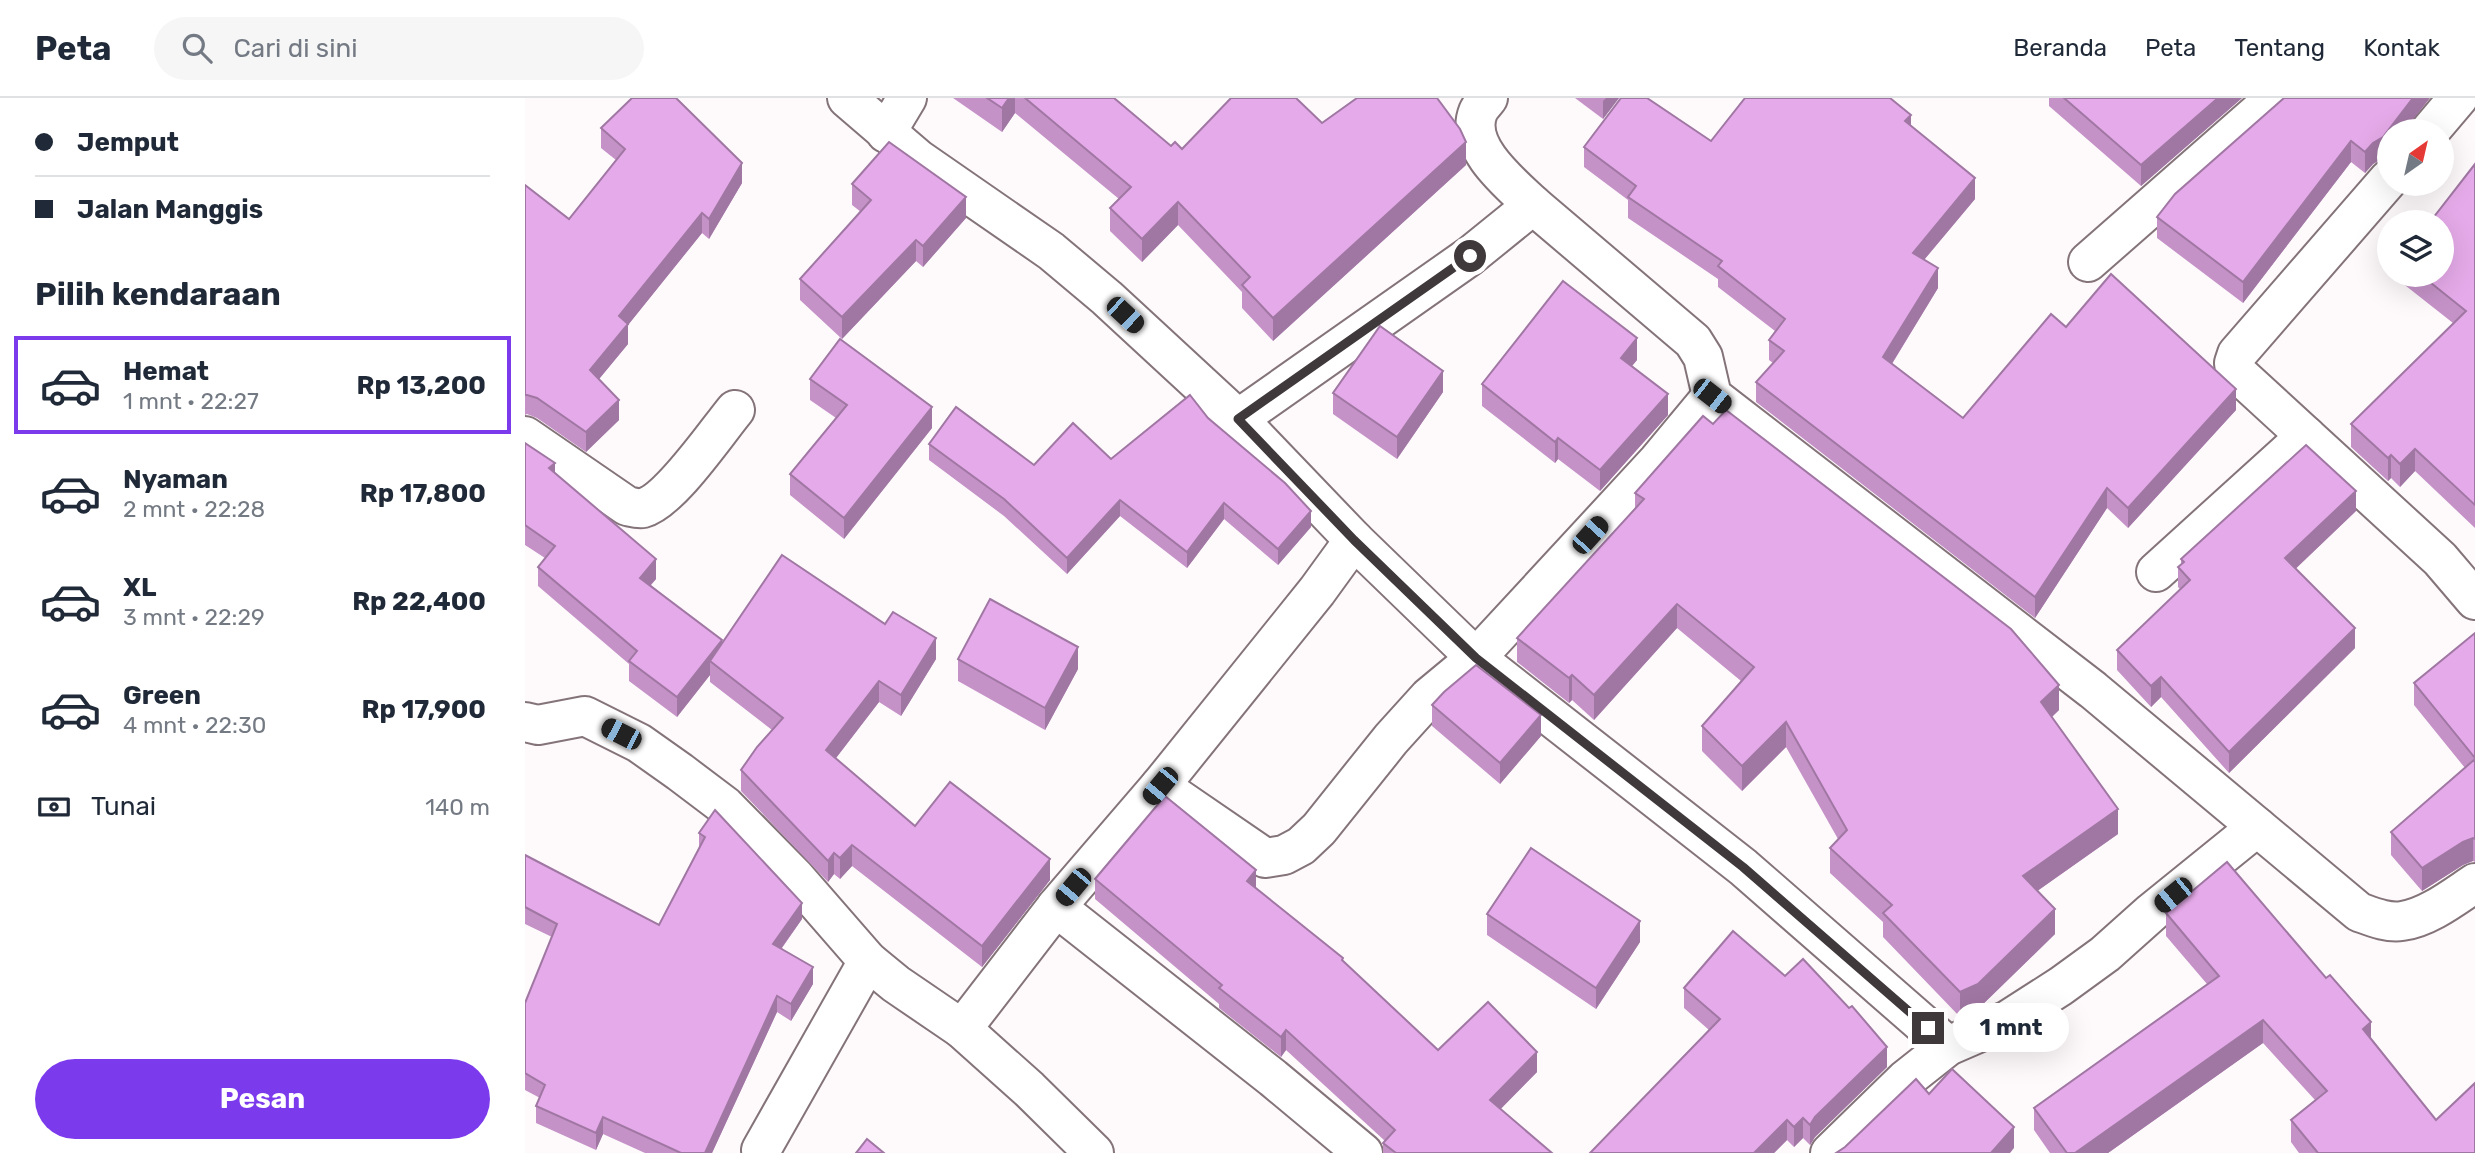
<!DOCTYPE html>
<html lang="id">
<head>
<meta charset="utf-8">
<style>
	:root { --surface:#fff; --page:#f6f6f7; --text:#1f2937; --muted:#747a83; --line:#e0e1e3; --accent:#7c3aed }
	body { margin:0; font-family:Rubik,sans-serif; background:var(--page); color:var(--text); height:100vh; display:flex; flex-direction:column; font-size:26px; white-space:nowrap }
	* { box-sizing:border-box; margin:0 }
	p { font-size:23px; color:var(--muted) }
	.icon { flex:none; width:38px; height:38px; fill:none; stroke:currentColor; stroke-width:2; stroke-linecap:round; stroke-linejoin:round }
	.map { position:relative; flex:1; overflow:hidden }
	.sheet { display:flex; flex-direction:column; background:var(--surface); width:525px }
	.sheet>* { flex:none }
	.hud { display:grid; align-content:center; height:154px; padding:0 35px; background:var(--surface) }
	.needle { width:46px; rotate:34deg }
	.controls { position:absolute; left:1852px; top:21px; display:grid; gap:14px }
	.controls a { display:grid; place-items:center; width:77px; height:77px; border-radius:50%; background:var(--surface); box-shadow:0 7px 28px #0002; font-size:35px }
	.end { position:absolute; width:32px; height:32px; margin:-16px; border:9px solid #40393b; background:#fff; box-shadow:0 0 0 4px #fff }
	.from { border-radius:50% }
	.bubble { position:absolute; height:49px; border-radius:24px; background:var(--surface); box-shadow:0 7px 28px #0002; font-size:23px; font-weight:700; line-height:49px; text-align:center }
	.car { position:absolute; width:21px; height:42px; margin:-21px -10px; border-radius:9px; box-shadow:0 0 5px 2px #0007; background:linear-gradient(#222 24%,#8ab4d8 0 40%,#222 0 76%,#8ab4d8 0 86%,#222 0) }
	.hud b { display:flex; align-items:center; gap:24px; height:66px; font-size:26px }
	.hud b+b { border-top:2px solid var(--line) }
	.hud i { width:18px; height:18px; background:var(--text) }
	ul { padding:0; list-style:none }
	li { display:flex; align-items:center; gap:21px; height:98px; margin:0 14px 10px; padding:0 21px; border:4px solid transparent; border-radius:0px }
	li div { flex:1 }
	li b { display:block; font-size:26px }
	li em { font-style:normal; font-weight:700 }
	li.on { border-color:var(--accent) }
	li>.icon { width:63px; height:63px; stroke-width:1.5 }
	h2 { padding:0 35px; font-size:32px; line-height:84px }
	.pay { display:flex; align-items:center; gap:18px; height:77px; padding:0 35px; font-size:26px }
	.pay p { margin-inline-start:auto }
	.button { display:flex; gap:14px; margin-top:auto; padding:14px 35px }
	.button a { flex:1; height:80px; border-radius:42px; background:var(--accent); color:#fff; font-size:28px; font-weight:700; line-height:80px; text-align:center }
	header { display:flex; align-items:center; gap:42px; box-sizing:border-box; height:98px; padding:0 35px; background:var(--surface); border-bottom:2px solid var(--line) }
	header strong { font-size:33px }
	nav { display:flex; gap:38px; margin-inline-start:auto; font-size:24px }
	.search { width:490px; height:63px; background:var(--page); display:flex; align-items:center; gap:18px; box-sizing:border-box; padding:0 24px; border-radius:38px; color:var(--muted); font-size:26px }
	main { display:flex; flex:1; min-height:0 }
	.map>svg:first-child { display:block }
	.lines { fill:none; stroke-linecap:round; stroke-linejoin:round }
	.minor-casing { stroke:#84747a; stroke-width:42 }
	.minor { stroke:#fff; stroke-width:38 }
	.wall { fill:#c592c8 }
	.shaded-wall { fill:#a077a3 }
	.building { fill:#e5aae9; stroke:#a077a3; stroke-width:2 }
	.route { stroke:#40393b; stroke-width:9 }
</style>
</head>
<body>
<header>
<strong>Peta</strong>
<div class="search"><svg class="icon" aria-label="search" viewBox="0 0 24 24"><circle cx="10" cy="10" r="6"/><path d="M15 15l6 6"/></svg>Cari di sini</div>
<nav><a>Beranda</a><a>Peta</a><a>Tentang</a><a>Kontak</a></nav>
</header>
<main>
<section class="sheet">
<div class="hud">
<b><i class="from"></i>Jemput</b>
<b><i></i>Jalan Manggis</b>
</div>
<h2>Pilih kendaraan</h2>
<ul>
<li class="on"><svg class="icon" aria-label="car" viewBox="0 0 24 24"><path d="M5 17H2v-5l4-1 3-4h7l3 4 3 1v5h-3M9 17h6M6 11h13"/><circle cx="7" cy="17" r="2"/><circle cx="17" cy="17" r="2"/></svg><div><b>Hemat</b><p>1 mnt · 22:27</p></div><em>Rp 13,200</em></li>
<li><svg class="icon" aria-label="car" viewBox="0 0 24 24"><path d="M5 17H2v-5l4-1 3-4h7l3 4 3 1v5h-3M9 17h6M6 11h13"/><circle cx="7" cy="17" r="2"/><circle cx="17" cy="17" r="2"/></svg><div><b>Nyaman</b><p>2 mnt · 22:28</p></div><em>Rp 17,800</em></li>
<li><svg class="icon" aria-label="car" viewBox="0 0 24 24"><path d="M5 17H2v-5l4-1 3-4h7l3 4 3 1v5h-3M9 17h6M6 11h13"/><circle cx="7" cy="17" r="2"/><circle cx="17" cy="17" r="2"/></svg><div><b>XL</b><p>3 mnt · 22:29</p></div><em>Rp 22,400</em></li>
<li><svg class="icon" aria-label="car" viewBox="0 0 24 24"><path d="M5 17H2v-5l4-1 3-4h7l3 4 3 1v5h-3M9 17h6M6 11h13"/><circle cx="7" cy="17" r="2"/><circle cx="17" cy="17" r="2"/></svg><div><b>Green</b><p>4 mnt · 22:30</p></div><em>Rp 17,900</em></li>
</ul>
<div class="pay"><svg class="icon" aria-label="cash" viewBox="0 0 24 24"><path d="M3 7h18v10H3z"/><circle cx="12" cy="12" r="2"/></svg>Tunai<p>140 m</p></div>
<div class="button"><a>Pesan</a></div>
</section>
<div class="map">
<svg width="1950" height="1055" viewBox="0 0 1950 1055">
	<rect width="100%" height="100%" fill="#fefafc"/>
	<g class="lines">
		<g class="minor-casing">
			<g id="minor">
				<polyline points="322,0 393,61 526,153 582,200 713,321 829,442 951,560 1218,769 1423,948"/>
				<path d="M963 0C960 4 955 9 953 14 939 49 986 86 1008 107"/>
				<polyline points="1905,33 1933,0"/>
				<polyline points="361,35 382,0"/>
				<polyline points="1864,81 1712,256 1709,265 1710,273 1915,461 1950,502"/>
				<polyline points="1563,164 1750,0"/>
				<path d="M713 321 945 158 1008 107 1168 243 1178 259 1187 298 1568 592 1834 814C1848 819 1862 825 1877 823 1902 820 1929 799 1950 785"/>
				<path d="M0 338 102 408C107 409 113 411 118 410 145 403 191 335 210 312"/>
				<polyline points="1631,474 1781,338"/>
				<polyline points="0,624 13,627 60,618 114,645 155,674 200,708 269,778 343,863 371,886 437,931 531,809 635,688 740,760 759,757 776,748 794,731 866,641 904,599 951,560 1133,363 1187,298"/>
				<polyline points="635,688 792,493 829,442"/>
				<polyline points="531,809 748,980 838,1055"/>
				<polyline points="437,931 504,991 569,1055"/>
				<polyline points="236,1052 343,863"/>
				<polyline points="1305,1055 1380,982 1423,948 1483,922 1536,888 1580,856 1627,814 1732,729"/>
			</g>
		</g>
		<use href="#minor" class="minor"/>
	</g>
	<g class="wall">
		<polygon points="428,0 589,0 646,48 657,51 797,25 941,67 748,243 717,210 717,194 653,127 617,164 585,133 585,110 594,101 490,15 477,34"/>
		<polygon points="1050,0 1094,0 1078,21"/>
		<polygon points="1524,0 1717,0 1616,88 1524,8"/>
		<polygon points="1759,0 1864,33 1864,53 1858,60 1848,66 1840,75 1826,64 1718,205 1632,140 1632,119"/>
		<polygon points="1368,2 1386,27 1450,101 1399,162 1413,190 1367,266 1438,320 1541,229 1711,312 1603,430 1582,410 1510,520 1231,304 1231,284 1248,265 1244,262 1244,242 1250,233 1193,189 1193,181 1103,120 1103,102 1059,69 1059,49 1186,43"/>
		<polygon points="76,30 217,85 184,141 177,135 103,227 103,246 74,281 94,322 61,354 12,320 2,316 0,317 0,87 44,121 91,62 76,50"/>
		<polygon points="1950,66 1950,430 1890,373 1875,389 1866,380 1863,383 1826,349 1826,326 1928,225 1876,184 1876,177 1916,177"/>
		<polygon points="327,86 441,120 398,169 391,163 317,241 275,202 275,181 336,114 327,107"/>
		<polygon points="1112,262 1107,268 1143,317 1075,393 1033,361 1030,365 957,308 957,286"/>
		<polygon points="285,281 407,330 319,441 265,397 265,376 311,320 285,302"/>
		<polygon points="918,294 872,361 808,316 808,295"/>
		<polygon points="683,320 786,429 753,467 699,421 662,470 595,418 542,476 479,418 404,362 404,346 509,367 586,361"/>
		<polygon points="0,345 131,481 126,487 197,546 411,561 376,618 354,604 311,660 390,728 525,782 457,869 327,768 315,781 309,776 303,784 216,693 216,672 247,632 185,584 185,577 152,619 104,583 104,566 13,488 13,469 20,460 0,447"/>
		<polygon points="1110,395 1534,612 1527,619 1593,736 1512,793 1530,836 1453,911 1435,919 1358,839 1358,824 1305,775 1305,750 1313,741 1261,649 1217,693 1177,653 1177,628 1216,583 1152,530 1069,622 1047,602 1044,605 992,564 992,540 1110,411"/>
		<polygon points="1831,413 1770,471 1830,550 1704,675 1636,599 1626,609 1592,572 1592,552 1655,491 1653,489 1653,469 1656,466 1656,461"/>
		<polygon points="1950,535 1950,764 1948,763 1938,767 1897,793 1866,757 1866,734 1940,670 1889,607 1889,585"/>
		<polygon points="433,561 553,571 520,632 433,583"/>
		<polygon points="907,607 1016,638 975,686 907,628"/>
		<polygon points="174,735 277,821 257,850 288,886 266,923 252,914 187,1055 120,1055 78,1036 71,1052 11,1025 11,1008 15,1000 0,992 0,905 27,839 0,826 0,757 134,827 174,750"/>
		<polygon points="570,781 731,790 818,863 913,952 1012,974 975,1011 1027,1055 858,1055 858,1045 860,1043 761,952 756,959 694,910 694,906 570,801"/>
		<polygon points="1641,815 1846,941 1911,1022 1950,1055 1774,1055 1766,1044 1766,1022 1790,1002 1738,945 1583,1055 1525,1055 1509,1032 1509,1010 1682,886 1641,838"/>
		<polygon points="962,816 1115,844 1071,911 962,837"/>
		<polygon points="1159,890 1362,969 1290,1039 1285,1047 1278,1040 1269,1049 1262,1042 1249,1055 1065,1055 1184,932 1159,910"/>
	</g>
	<g class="shaded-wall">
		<polygon points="484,0 490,0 490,15 477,34 477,10"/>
		<polygon points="1081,0 1094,0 1078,21 1078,3"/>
		<polygon points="1693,0 1717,0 1616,88 1616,67"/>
		<polygon points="1888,0 1905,0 1879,33 1864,33 1864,53 1858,60 1848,66 1840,75 1840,54"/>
		<polygon points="1386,17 1386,37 1380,23"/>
		<polygon points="1826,43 1826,64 1718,205 1718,184"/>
		<polygon points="941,44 941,67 748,243 748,220"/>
		<polygon points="217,65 217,85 184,141 184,121"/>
		<polygon points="1450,80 1450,101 1388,175 1388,155"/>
		<polygon points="441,99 441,120 398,169 398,148"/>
		<polygon points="653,104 653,127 617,164 617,141"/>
		<polygon points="177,115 177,135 103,227 103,246 65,292 65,272 94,218"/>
		<polygon points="391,142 391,163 317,241 317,219"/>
		<polygon points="1413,170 1413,190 1358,280 1358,259"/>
		<polygon points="1112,240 1112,262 1096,281 1096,260"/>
		<polygon points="918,273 918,294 872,361 872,339"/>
		<polygon points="1711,291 1711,312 1603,430 1603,410"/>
		<polygon points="1143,296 1143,317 1075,393 1075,372"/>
		<polygon points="94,302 94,322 61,354 61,334"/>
		<polygon points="407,309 407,330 319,441 319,420"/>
		<polygon points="1033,340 1033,361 1030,365 1030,344"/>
		<polygon points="1890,351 1890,373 1875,389 1875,366"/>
		<polygon points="1866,357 1866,380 1863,383 1863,360"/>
		<polygon points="30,365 30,385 24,370"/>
		<polygon points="1582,390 1582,410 1510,520 1510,499"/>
		<polygon points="1831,393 1831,413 1760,481 1760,460"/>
		<polygon points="595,402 595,418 542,476 542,460"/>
		<polygon points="699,405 699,421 662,470 662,454"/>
		<polygon points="786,413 786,429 753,467 753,451"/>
		<polygon points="131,461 131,481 115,499 115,480"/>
		<polygon points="1152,506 1152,530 1069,622 1069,597"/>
		<polygon points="1830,530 1830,550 1704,675 1704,654"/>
		<polygon points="411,540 411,561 376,618 376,597"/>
		<polygon points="197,542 197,562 185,563 185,577 152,619 152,599"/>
		<polygon points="553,549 553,571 520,632 520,610"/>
		<polygon points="1047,577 1047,602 1044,605 1044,580"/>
		<polygon points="1636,579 1636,599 1626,609 1626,588"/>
		<polygon points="354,583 354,604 301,673 301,652"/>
		<polygon points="1534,587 1534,612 1516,629 1516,604"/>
		<polygon points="1016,617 1016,638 975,686 975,665"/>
		<polygon points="1261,624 1261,649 1217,693 1217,668"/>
		<polygon points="1593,711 1593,736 1498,803 1498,778"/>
		<polygon points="1948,740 1948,763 1938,767 1897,793 1897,770 1938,744"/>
		<polygon points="327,747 327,768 315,781 315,760"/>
		<polygon points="309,755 309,776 303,784 303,763"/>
		<polygon points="525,761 525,782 457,869 457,848"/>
		<polygon points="731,772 731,792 722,783"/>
		<polygon points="277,805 277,821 248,862 248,846"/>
		<polygon points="1530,811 1530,836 1453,911 1435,919 1435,894"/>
		<polygon points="1115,823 1115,844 1071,911 1071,890"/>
		<polygon points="288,869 288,886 266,923 266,906"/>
		<polygon points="252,898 252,914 187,1055 180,1055"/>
		<polygon points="1738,922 1738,945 1583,1055 1550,1055"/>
		<polygon points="1846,924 1846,947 1838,931"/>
		<polygon points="761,932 761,952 756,959 756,939"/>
		<polygon points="1362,949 1362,969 1290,1039 1285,1047 1285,1027 1290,1019"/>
		<polygon points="1012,954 1012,974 965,1022 965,1002"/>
		<polygon points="78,1019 78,1036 71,1052 71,1035"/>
		<polygon points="1278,1020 1278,1040 1269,1049 1269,1029"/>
		<polygon points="1262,1022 1262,1042 1249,1055 1229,1055"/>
		<polygon points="1489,1029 1489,1050 1485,1055 1466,1055"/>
	</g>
	<g class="building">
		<polygon points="107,0 151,0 217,65 184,121 177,115 94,218 103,226 65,272 94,302 61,334 12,300 2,297 0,297 0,87 44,121 100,51 76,30"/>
		<polygon points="462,0 484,0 477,10"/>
		<polygon points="500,0 589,0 646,48 650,44 657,51 706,0 771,0 797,25 832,0 912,0 935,31 941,44 748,220 717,187 725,179 653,104 617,141 585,110 606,89"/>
		<polygon points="1096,0 1122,0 1186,43 1220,0 1365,0 1386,17 1380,23 1450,80 1388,155 1413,170 1358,259 1438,320 1526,216 1541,229 1586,176 1711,291 1603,410 1582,390 1510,499 1231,284 1259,253 1244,242 1260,221 1193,168 1197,163 1103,99 1111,88 1059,49"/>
		<polygon points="1539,0 1693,0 1616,67"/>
		<polygon points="1759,0 1888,0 1858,39 1848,45 1840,54 1826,43 1718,184 1632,119 1650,96"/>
		<polygon points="364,44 441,99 398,148 391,142 317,219 275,181 346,102 327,86"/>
		<polygon points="1950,66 1950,407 1890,351 1875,366 1866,357 1863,360 1826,326 1941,213 1896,177 1916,177 1916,124 1905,124"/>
		<polygon points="1038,183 1112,240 1096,260 1143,296 1075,372 1033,340 1030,344 957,286"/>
		<polygon points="855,228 918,273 872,339 808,295"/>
		<polygon points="315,241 407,309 319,420 265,376 322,307 285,281"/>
		<polygon points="665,297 683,320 760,385 786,413 753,451 699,405 662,454 595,402 542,460 479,401 404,346 431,309 509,367 548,325 586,361"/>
		<polygon points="1201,312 1486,531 1534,587 1516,604 1593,711 1498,778 1530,811 1453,886 1435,894 1358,815 1367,807 1305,750 1322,732 1261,624 1217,668 1177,628 1229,569 1152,506 1069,597 1047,577 1044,580 992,540 1119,401 1110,395 1178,318 1188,326"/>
		<polygon points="0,345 30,365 24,370 131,461 115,480 197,542 152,599 104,563 112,553 13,469 30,448 0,427"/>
		<polygon points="1781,347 1831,393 1760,460 1830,530 1704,654 1636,579 1626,588 1592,552 1665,482 1653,469 1659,464 1656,461"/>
		<polygon points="257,457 360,526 368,514 411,540 376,597 354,583 301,652 390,728 425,684 525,761 457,848 327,747 315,760 309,755 303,763 216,672 232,649 258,620 185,563"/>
		<polygon points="465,501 553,549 520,610 433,561"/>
		<polygon points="1950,535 1950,660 1889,585"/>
		<polygon points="951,567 1016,617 975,665 907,607 919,594"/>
		<polygon points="1950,661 1950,741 1948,740 1938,744 1897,770 1866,734"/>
		<polygon points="640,698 731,772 722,783 818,860 817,862 913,952 963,904 1012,954 965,1002 1027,1055 871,1055 858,1045 870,1032 761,932 756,939 694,890 697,887 570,781"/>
		<polygon points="190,712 277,805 248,846 288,869 266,906 252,898 180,1055 156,1055 78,1019 71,1035 11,1008 20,987 0,975 0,905 32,826 0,809 0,757 134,827 180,739 174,735"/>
		<polygon points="1006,750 1115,823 1071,890 962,816"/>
		<polygon points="1702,764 1801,880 1805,877 1846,924 1838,931 1911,1022 1950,985 1950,1055 1793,1055 1766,1022 1802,993 1738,922 1550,1055 1542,1055 1509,1010 1694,878 1641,815"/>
		<polygon points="1208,833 1260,878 1278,861 1324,910 1327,908 1362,949 1290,1019 1285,1027 1278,1020 1269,1029 1262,1022 1229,1055 1065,1055 1195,921 1159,890"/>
		<polygon points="1427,971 1489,1029 1466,1055 1311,1055 1320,1049 1391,981 1404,996"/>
		<polygon points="342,1041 359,1055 331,1055"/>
	</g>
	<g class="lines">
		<polyline class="route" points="945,158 713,321 829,442 951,560 1218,769 1403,930"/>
	</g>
</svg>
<div class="controls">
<a><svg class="needle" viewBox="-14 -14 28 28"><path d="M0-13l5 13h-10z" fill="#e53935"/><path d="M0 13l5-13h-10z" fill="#747a83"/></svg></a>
<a><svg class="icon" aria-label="layers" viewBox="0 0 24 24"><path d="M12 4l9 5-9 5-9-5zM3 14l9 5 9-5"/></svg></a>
</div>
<i class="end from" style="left:945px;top:158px"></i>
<i class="end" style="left:1403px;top:930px"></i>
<div class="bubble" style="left:1428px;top:905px;width:116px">1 mnt</div>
<i class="car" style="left:600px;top:217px;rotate:133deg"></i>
<i class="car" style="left:1187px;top:298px;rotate:128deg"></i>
<i class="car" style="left:1065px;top:437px;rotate:42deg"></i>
<i class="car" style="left:96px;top:636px;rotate:297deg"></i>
<i class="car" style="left:635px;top:688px;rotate:220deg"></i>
<i class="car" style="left:548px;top:789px;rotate:220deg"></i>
<i class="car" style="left:1648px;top:797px;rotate:231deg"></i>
</div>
</main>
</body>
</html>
